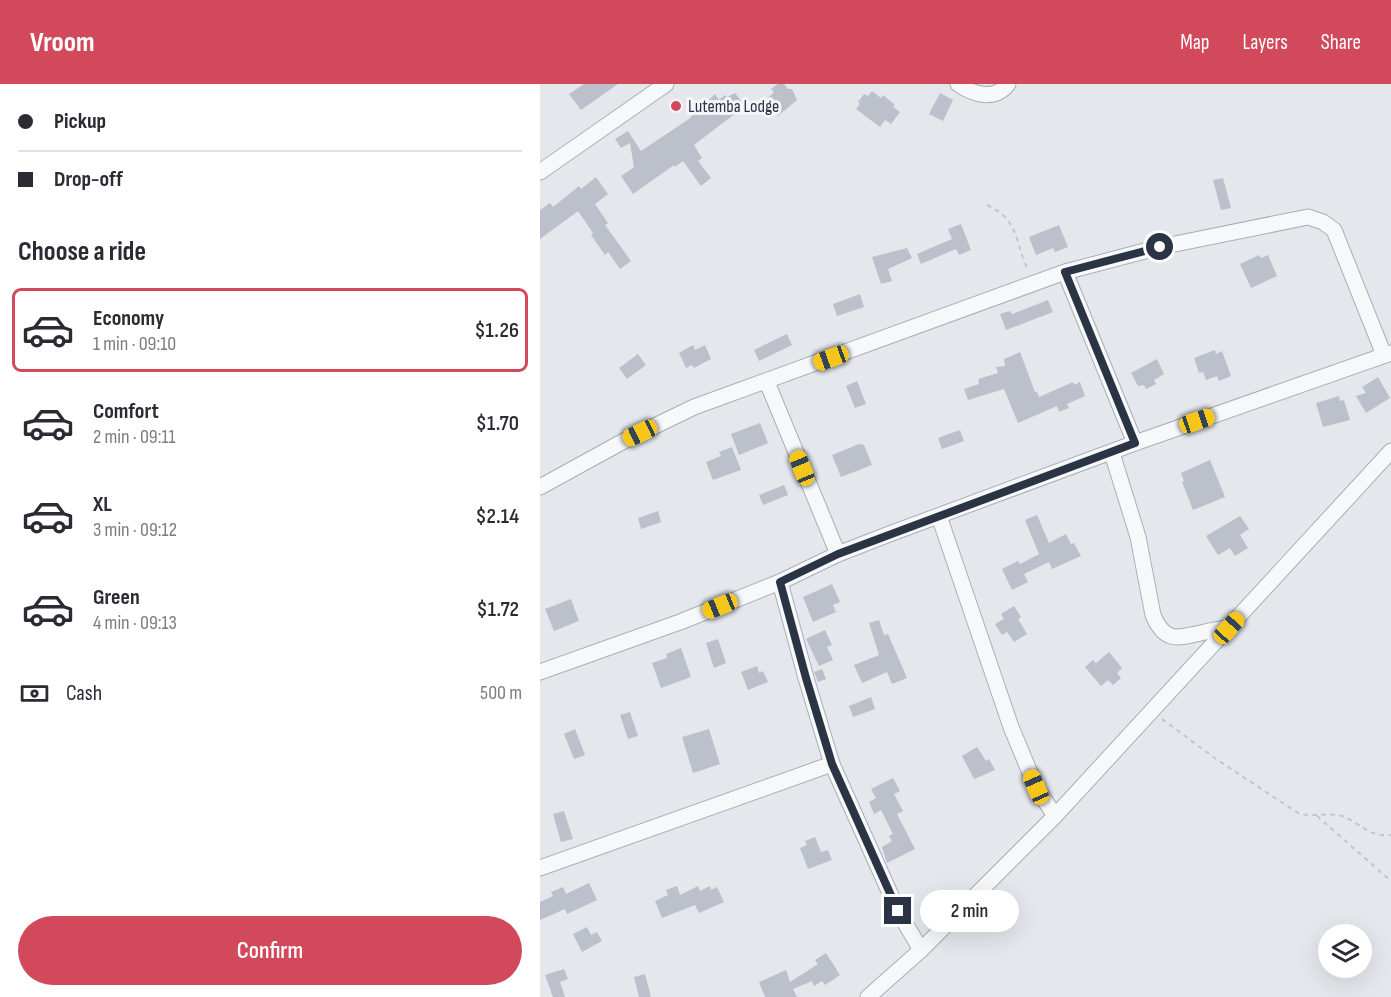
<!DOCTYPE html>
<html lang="en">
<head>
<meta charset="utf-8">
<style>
	:root { --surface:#fff; --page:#f2f2f3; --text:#2b2b33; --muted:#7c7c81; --line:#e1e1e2; --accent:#d1495b }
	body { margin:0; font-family:"Sofia Sans Condensed",sans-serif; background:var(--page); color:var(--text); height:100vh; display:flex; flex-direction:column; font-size:22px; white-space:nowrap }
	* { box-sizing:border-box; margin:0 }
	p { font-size:20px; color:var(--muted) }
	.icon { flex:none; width:33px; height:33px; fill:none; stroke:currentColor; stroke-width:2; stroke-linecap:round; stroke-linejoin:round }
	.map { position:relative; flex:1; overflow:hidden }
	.side { display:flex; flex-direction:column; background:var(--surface); width:540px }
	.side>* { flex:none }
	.banner { display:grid; align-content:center; height:132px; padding:0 18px; background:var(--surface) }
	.controls { position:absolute; left:778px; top:840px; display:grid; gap:12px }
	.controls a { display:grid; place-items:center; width:54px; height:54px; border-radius:50%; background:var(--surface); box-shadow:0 6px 24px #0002; font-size:30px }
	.end { position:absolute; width:27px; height:27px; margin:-14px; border:8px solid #2b3445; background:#fff; box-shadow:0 0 0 3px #fff }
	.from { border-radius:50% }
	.bubble { position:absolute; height:42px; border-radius:21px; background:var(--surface); box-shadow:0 6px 24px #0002; font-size:20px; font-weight:600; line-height:42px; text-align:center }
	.car { position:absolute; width:18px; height:36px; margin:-18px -9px; border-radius:8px; box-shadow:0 0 4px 2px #0007; background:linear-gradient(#f5c518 24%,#345 0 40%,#f5c518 0 76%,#345 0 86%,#f5c518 0) }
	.banner b { display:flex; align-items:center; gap:21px; height:57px; font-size:22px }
	.banner b+b { border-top:2px solid var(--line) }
	.banner i { width:15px; height:15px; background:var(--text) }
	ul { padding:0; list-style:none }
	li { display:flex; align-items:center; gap:18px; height:84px; margin:0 12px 9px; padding:0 6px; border:3px solid transparent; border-radius:9px }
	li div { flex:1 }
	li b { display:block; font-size:22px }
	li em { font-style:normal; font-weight:600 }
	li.selected { border-color:var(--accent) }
	li>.icon { width:54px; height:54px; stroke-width:1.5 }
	h2 { padding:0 18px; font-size:27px; line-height:72px }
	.pay { display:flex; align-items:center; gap:15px; height:66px; padding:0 18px; font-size:22px }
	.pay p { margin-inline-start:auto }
	.action { display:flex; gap:12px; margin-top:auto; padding:12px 18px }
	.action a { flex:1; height:69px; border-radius:36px; background:var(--accent); color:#fff; font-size:24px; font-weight:600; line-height:69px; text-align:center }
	header { display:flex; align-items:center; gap:36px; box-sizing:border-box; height:84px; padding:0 30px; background:var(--accent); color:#fff }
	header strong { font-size:28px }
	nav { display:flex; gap:33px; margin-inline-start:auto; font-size:21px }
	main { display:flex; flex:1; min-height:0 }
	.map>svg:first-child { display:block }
	.building { fill:#bbc0ca }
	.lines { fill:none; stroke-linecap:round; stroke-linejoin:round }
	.street-casing { stroke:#a9aeb7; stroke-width:17 }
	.path { stroke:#c2c5cb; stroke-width:2; stroke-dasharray:4.5 4.5; stroke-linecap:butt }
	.street { stroke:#f7f8fa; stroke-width:15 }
	.route { stroke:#2b3445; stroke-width:8 }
	.poi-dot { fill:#d1495b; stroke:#f4f6f9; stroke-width:2 }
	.labels { text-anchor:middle; stroke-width:6; stroke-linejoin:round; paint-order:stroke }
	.poi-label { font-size:18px; fill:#2b3445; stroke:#f4f6f9; text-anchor:start }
</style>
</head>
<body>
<header>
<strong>Vroom</strong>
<nav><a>Map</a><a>Layers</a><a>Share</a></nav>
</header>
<main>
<section class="side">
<div class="banner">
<b><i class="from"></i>Pickup</b>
<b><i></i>Drop-off</b>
</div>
<h2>Choose a ride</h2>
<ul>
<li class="selected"><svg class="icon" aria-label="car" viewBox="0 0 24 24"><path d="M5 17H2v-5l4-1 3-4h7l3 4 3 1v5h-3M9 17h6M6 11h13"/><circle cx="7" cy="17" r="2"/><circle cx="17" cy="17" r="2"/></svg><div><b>Economy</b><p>1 min · 09:10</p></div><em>$1.26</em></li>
<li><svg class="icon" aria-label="car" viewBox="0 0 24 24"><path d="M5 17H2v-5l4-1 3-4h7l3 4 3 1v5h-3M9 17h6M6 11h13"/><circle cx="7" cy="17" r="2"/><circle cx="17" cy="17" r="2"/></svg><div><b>Comfort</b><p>2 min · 09:11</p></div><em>$1.70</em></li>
<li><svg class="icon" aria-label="car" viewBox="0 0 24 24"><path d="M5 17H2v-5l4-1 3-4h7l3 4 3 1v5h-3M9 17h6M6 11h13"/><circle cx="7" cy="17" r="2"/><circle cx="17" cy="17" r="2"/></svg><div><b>XL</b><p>3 min · 09:12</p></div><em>$2.14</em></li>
<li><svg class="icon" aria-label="car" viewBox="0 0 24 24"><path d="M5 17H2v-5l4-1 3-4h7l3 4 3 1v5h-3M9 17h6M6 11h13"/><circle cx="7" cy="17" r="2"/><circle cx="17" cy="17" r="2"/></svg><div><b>Green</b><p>4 min · 09:13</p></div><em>$1.72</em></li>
</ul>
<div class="pay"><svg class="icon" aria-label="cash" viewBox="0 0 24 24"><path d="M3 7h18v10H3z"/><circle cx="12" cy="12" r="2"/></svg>Cash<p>500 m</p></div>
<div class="action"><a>Confirm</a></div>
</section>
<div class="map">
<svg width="851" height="913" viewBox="0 0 851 913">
	<rect width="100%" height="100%" fill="#e4e7ec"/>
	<g class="building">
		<polygon points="44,0 78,0 41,26 29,10"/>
		<polygon points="238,0 244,0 248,5 252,5 257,16 238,32 235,30 229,32 221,21 234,8 231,5"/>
		<polygon points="332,7 341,14 343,11 355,21 353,23 360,28 351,40 345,36 340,43 316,25 320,20 318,18 324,10 328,12"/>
		<polygon points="195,9 205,22 154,61 162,74 158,77 171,94 161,102 143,77 135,83 134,81 93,110 81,92 94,83 90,59 81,64 75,55 88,47 101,67 149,35 175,10 179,16 185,11 187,13"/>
		<polygon points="400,9 413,16 403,37 389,30"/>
		<polygon points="56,93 68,110 55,120 68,139 65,141 91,177 80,185 68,168 65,171 51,151 53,149 38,127 0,155 0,126 10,119 13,123 39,102 41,105"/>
		<polygon points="683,94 691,124 681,126 673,96"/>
		<polygon points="421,140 431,166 419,171 416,165 381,180 377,170 412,155 408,145"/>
		<polygon points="519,141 528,163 515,168 513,164 496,171 489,153"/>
		<polygon points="367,164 372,174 348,185 352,197 341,200 332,173"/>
		<polygon points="719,171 721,174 728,171 737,192 711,204 700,180"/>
		<polygon points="320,210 324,223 297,232 293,220"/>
		<polygon points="508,216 513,228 466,246 460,230 470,227 472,230"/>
		<polygon points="247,250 252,261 219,277 214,266"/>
		<polygon points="153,261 155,266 165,261 171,275 154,284 152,281 146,284 139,269"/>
		<polygon points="675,266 676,270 682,267 691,292 679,297 677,292 666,296 663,288 659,289 654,274"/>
		<polygon points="480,268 495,308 497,308 499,313 533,298 534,301 540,298 545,312 527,320 529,324 519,328 517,322 478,339 464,305 428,316 424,305 439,300 438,295 458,289 456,283 465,282 464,275"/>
		<polygon points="98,270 106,281 87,295 79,284"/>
		<polygon points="617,275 624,290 614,296 616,300 606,305 604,301 598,302 591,289"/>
		<polygon points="838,293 850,314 826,329 816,312 826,309 822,303"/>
		<polygon points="317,297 326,320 315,324 306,302"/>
		<polygon points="799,312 800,317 804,316 810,336 783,343 776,319"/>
		<polygon points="220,339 228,359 199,371 191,350"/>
		<polygon points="420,346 424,357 402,365 398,354"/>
		<polygon points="319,360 324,361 332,381 301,393 292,371"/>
		<polygon points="192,363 201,386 173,396 166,378 181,372 179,368"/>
		<polygon points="670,376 685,413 653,426 642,398 644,397 641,389"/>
		<polygon points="244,401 248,411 223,421 219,411"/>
		<polygon points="118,427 121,438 101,445 98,434"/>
		<polygon points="497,431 509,459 526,450 531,460 534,459 541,472 512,485 509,478 484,490 488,498 472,506 462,485 478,477 480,480 499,470 485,436"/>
		<polygon points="700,432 709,445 700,451 708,464 695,472 690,464 678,471 666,452"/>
		<polygon points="292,500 300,518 293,521 296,528 273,538 263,513"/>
		<polygon points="31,515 39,537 14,547 5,525"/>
		<polygon points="474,522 481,533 478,535 487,550 474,558 467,548 462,551 455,540 464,535 461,530"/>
		<polygon points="339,536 344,551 348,550 367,594 352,600 347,588 322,599 314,581 339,571 329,539"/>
		<polygon points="285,546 292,561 287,563 293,576 279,582 266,555"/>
		<polygon points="178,555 186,579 174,584 166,559"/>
		<polygon points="141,564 151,593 121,604 112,579 127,574 126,570"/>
		<polygon points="569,568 582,584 577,589 581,594 573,601 568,596 561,602 545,583 553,576 556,579"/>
		<polygon points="217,582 219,589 223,587 228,598 208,606 201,588"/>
		<polygon points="282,585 286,595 278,598 274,588"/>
		<polygon points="331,613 335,625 313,633 309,622"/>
		<polygon points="90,628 98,652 88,655 80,631"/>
		<polygon points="35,645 45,671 34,675 24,650"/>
		<polygon points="169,645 180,680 153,689 142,653"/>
		<polygon points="437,663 446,677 449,675 455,686 434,695 422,672"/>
		<polygon points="353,694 360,707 354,710 363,727 357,730 375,765 347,779 342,763 352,757 349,752 353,750 341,726 334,730 329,718 336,714 331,705"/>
		<polygon points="24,727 33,755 21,758 13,730"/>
		<polygon points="275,753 281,768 288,766 292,776 268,785 260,764 267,761 265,757"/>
		<polygon points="49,799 57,816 27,830 25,825 0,836 0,818 13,812 11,808 23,803 26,810"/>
		<polygon points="137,802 140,811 158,802 160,807 170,802 171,806 177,803 184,818 159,829 155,821 122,834 115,817 128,811 126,806"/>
		<polygon points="47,843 51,851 57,848 62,857 42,868 33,850"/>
		<polygon points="286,869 300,891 285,901 282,897 274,902 272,897 253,905 257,913 225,913 219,898 246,886 250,898 278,880 275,876"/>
		<polygon points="24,885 28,895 20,898 25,913 13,913 5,891"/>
		<polygon points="105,890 111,913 99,913 94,893"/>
	</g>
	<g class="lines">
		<g class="street-casing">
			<g id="street">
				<path d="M418 0C434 11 455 17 468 0"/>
				<polyline points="0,88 126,0"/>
				<polyline points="525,188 595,359"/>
				<polyline points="227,298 298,470"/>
				<path d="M572 369 598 453 613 531C625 560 638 554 665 548 673 546 681 545 689 544"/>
				<polyline points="0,403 82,358 154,323 525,188 620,163 768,133 783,138 794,146 844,271"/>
				<polyline points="399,432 471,643 496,703 515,732"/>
				<polyline points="240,498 266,594 292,680 358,827 381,866"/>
				<polyline points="0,588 140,538 240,498 298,470 352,449 595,359 851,269"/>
				<polyline points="0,784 292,680"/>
				<polyline points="328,913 381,866 515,732 851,367"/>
			</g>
		</g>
		<g class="path">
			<path d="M447 121C477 135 475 153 485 180L489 185"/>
			<path d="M622 635 676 675 758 729C772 734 787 728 802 732 819 738 830 754 851 751"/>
			<polyline points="777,732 851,797"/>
		</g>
		<use href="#street" class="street"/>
	</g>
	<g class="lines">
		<polyline class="route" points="358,827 292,680 266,594 240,498 298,470 595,359 525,188 620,163"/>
	</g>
	<circle class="poi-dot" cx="136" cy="22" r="6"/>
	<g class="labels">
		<g class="poi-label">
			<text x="148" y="28">Lutemba Lodge</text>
		</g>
	</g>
</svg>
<div class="controls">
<a><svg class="icon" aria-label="layers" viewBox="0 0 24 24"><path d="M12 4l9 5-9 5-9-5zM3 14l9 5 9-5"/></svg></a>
</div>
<i class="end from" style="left:620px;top:163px"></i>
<i class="end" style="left:358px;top:827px"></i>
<div class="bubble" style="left:380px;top:806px;width:99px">2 min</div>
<i class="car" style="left:291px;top:274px;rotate:250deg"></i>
<i class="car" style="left:657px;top:337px;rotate:71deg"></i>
<i class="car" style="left:100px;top:349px;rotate:245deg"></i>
<i class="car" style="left:262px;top:384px;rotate:338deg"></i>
<i class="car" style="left:180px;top:522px;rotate:248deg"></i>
<i class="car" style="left:689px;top:544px;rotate:42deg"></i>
<i class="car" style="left:496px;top:703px;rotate:336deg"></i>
</div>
</main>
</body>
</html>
